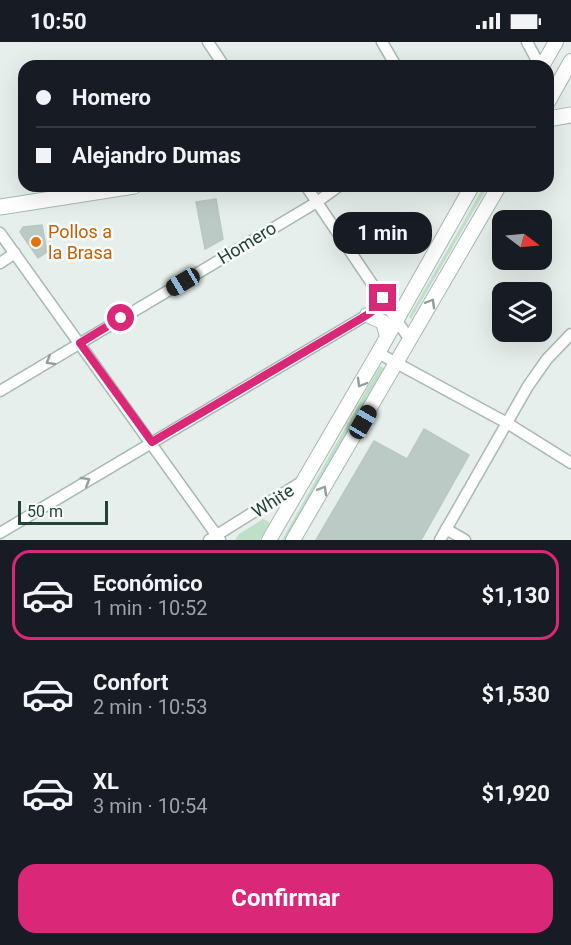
<!DOCTYPE html>
<html lang="es">
<head>
<meta charset="utf-8">
<style>
	:root { --surface:#171b24; --page:#242831; --text:#f1f3f6; --muted:#9ea1a6; --line:#363941; --accent:#db2777 }
	body { margin:0; font-family:Roboto,sans-serif; background:var(--page); color:var(--text); height:100vh; display:flex; flex-direction:column; font-size:22px; white-space:nowrap }
	* { box-sizing:border-box; margin:0 }
	p { font-size:20px; color:var(--muted) }
	.icon { flex:none; width:33px; height:33px; fill:none; stroke:currentColor; stroke-width:2; stroke-linecap:round; stroke-linejoin:round }
	.map { position:relative; height:498px; overflow:hidden }
	.drawer { display:flex; flex-direction:column; background:var(--surface); flex:1 }
	.drawer>* { flex:none }
	.banner { position:absolute; left:18px; top:18px; width:536px; height:132px; border-radius:18px; box-shadow:0 6px 24px #0002; display:grid; align-content:center; height:132px; padding:0 18px; background:var(--surface) }
	.needle { width:39px; rotate:106deg }
	.buttons { position:absolute; left:492px; top:168px; display:grid; gap:12px }
	.buttons a { display:grid; place-items:center; width:60px; height:60px; border-radius:12px; background:var(--surface); box-shadow:0 6px 24px #0002; font-size:30px }
	.scale { position:absolute; left:18px; bottom:15px; width:90px; box-sizing:border-box; padding-left:6px; border:3px solid #24423a; border-top:0; font-size:16px; line-height:21px; white-space:nowrap; color:#24423a; -webkit-text-stroke:4px #f7fbf9; paint-order:stroke }
	.end { position:absolute; width:27px; height:27px; margin:-14px; border:8px solid #db2777; background:#fff; box-shadow:0 0 0 3px #fff }
	.from { border-radius:50% }
	.bubble { position:absolute; height:42px; border-radius:18px; background:var(--surface); box-shadow:0 6px 24px #0002; font-size:20px; font-weight:700; line-height:42px; text-align:center }
	.car { position:absolute; width:18px; height:36px; margin:-18px -9px; border-radius:8px; box-shadow:0 0 4px 2px #0007; background:linear-gradient(#222 24%,#8ab4d8 0 40%,#222 0 76%,#8ab4d8 0 86%,#222 0) }
	.banner b { display:flex; align-items:center; gap:21px; height:57px; font-size:22px }
	.banner b+b { border-top:2px solid var(--line) }
	.banner i { width:15px; height:15px; background:var(--text) }
	ul { padding:10px 0 0; list-style:none }
	li { display:flex; align-items:center; gap:18px; height:90px; margin:0 12px 9px; padding:0 6px; border:3px solid transparent; border-radius:18px }
	li div { flex:1 }
	li b { display:block; font-size:22px }
	li em { font-style:normal; font-weight:700 }
	li.active { border-color:var(--accent) }
	li>.icon { width:54px; height:54px; stroke-width:1.5 }
	.cta { display:flex; gap:12px; margin-top:auto; padding:12px 18px }
	.cta a { flex:1; height:69px; border-radius:18px; background:var(--accent); color:#fff; font-size:24px; font-weight:700; line-height:69px; text-align:center }
	.status { display:flex; justify-content:space-between; align-items:center; height:42px; padding:0 30px; background:var(--surface); direction:ltr }
	.status svg { height:16px; fill:currentColor }
	.map>svg:first-child { display:block }
	.green { fill:#bfe0c8 }
	.building { fill:#bbcac4; stroke:#b8c9c2; stroke-width:1.5 }
	.lines { fill:none; stroke-linecap:round; stroke-linejoin:round }
	.minor-casing { stroke:#a8b8b2; stroke-width:13 }
	.tertiary-casing { stroke:#a8b8b2; stroke-width:16 }
	.secondary-casing { stroke:#a4bbb3; stroke-width:17 }
	.minor { stroke:#fff; stroke-width:10 }
	.tertiary { stroke:#fff; stroke-width:14 }
	.secondary { stroke:#fff; stroke-width:15 }
	.oneway { stroke:#92a09c }
	.route { stroke:#db2777; stroke-width:8 }
	.food-dot { fill:#e8710a; stroke:#f7fbf9; stroke-width:2 }
	.labels { text-anchor:middle; stroke-width:5; stroke-linejoin:round; paint-order:stroke }
	.food-label { font-size:18px; fill:#c56008; stroke:#f7fbf9; text-anchor:start }
	.street-label { font-size:18px; fill:#24423a; stroke:#f7fbf9 }
</style>
</head>
<body>
<div class="status"><b>10:50</b><svg viewBox="0 0 49 12"><path d="M0 12V9h3v3zM5 12V6h3v6zM10 12V3h3v9zM15 12V0h3v12zM26 1h20v11H26zM47 4h2v5h-2z"/></svg></div>
<div class="map">
<svg width="571" height="498" viewBox="0 0 571 498">
	<rect width="100%" height="100%" fill="#e6efeb"/>
	<g class="green">
		<polygon points="484,144 488,144 411,277 409,275"/>
		<polygon points="380,324 384,326 285,498 282,498"/>
		<polygon points="263,477 268,479 269,482 260,498 235,498 239,492"/>
	</g>
	<g class="building">
		<polygon points="216,157 223,197 205,207 196,160"/>
		<polygon points="42,183 47,210 38,216 20,190 23,185"/>
		<polygon points="424,387 469,413 421,498 316,498 374,399 407,417"/>
	</g>
	<g class="lines">
		<g class="minor-casing">
			<g id="minor">
				<polyline points="208,0 224,24"/>
				<polyline points="382,0 396,24"/>
				<polyline points="527,0 540,24"/>
				<polyline points="306,144 410,298"/>
				<polyline points="0,191 220,498"/>
				<polyline points="0,221 15,211"/>
				<polyline points="378,311 507,381 571,421"/>
				<polyline points="0,349 317,160 339,144"/>
				<polyline points="446,487 465,498"/>
				<polyline points="0,491 367,273 374,269 383,256"/>
				<polyline points="209,498 303,439"/>
				<polyline points="440,498 528,344 547,317 571,292"/>
			</g>
		</g>
		<g class="tertiary-casing">
			<g id="tertiary">
				<polyline points="542,24 556,0"/>
				<polyline points="548,60 571,19"/>
				<polyline points="367,273 383,280 387,294"/>
				<polyline points="269,498 378,311 472,144"/>
				<polyline points="293,498 499,144"/>
			</g>
		</g>
		<g class="secondary-casing">
			<g id="secondary">
				<polyline points="548,77 571,73"/>
				<polyline points="0,165 134,144"/>
			</g>
		</g>
		<use href="#minor" class="minor"/>
		<use href="#tertiary" class="tertiary"/>
		<use href="#secondary" class="secondary"/>
	</g>
	<defs><path id="oneway-chevron" d="M-2-3.5L2.5 0L-2 3.5" fill="none" stroke-width="1.6" stroke-linecap="round" stroke-linejoin="round" transform="scale(1.5)"/></defs>
	<g class="oneway">
		<use href="#oneway-chevron" transform="translate(431 261) rotate(-60)"/>
		<use href="#oneway-chevron" transform="translate(50 319) rotate(149)"/>
		<use href="#oneway-chevron" transform="translate(361 341) rotate(120)"/>
		<use href="#oneway-chevron" transform="translate(86 439) rotate(-31)"/>
		<use href="#oneway-chevron" transform="translate(323 448) rotate(-60)"/>
	</g>
	<g class="lines">
		<polyline class="route" points="121,276 80,301 152,400 367,273 374,268 383,256"/>
	</g>
	<circle class="food-dot" cx="36" cy="200" r="6"/>
	<g class="labels">
		<g class="food-label">
			<text x="48" y="196">Pollos a<tspan x="48" dy="21">la Brasa</tspan></text>
		</g>
		<g class="street-label">
			<text transform="translate(247 201) rotate(-31)" y="6">Homero</text>
			<text transform="translate(273 459) rotate(-33)" y="6">White</text>
		</g>
	</g>
</svg>
<div class="buttons">
<a><svg class="needle" viewBox="-14 -14 28 28"><path d="M0-13l5 13h-10z" fill="#e53935"/><path d="M0 13l5-13h-10z" fill="#9ea1a6"/></svg></a>
<a><svg class="icon" aria-label="layers" viewBox="0 0 24 24"><path d="M12 4l9 5-9 5-9-5zM3 14l9 5 9-5"/></svg></a>
</div>
<div class="scale">50 m</div>
<i class="end from" style="left:121px;top:276px"></i>
<i class="end" style="left:383px;top:256px"></i>
<div class="bubble" style="left:333px;top:170px;width:99px">1 min</div>
<i class="car" style="left:183px;top:240px;rotate:239deg"></i>
<i class="car" style="left:363px;top:380px;rotate:30deg"></i>
<div class="banner">
<b><i class="from"></i>Homero</b>
<b><i></i>Alejandro Dumas</b>
</div>
</div>
<section class="drawer">
<ul>
<li class="active"><svg class="icon" aria-label="car" viewBox="0 0 24 24"><path d="M5 17H2v-5l4-1 3-4h7l3 4 3 1v5h-3M9 17h6M6 11h13"/><circle cx="7" cy="17" r="2"/><circle cx="17" cy="17" r="2"/></svg><div><b>Económico</b><p>1 min · 10:52</p></div><em>$1,130</em></li>
<li><svg class="icon" aria-label="car" viewBox="0 0 24 24"><path d="M5 17H2v-5l4-1 3-4h7l3 4 3 1v5h-3M9 17h6M6 11h13"/><circle cx="7" cy="17" r="2"/><circle cx="17" cy="17" r="2"/></svg><div><b>Confort</b><p>2 min · 10:53</p></div><em>$1,530</em></li>
<li><svg class="icon" aria-label="car" viewBox="0 0 24 24"><path d="M5 17H2v-5l4-1 3-4h7l3 4 3 1v5h-3M9 17h6M6 11h13"/><circle cx="7" cy="17" r="2"/><circle cx="17" cy="17" r="2"/></svg><div><b>XL</b><p>3 min · 10:54</p></div><em>$1,920</em></li>
</ul>
<div class="cta"><a>Confirmar</a></div>
</section>
</body>
</html>
